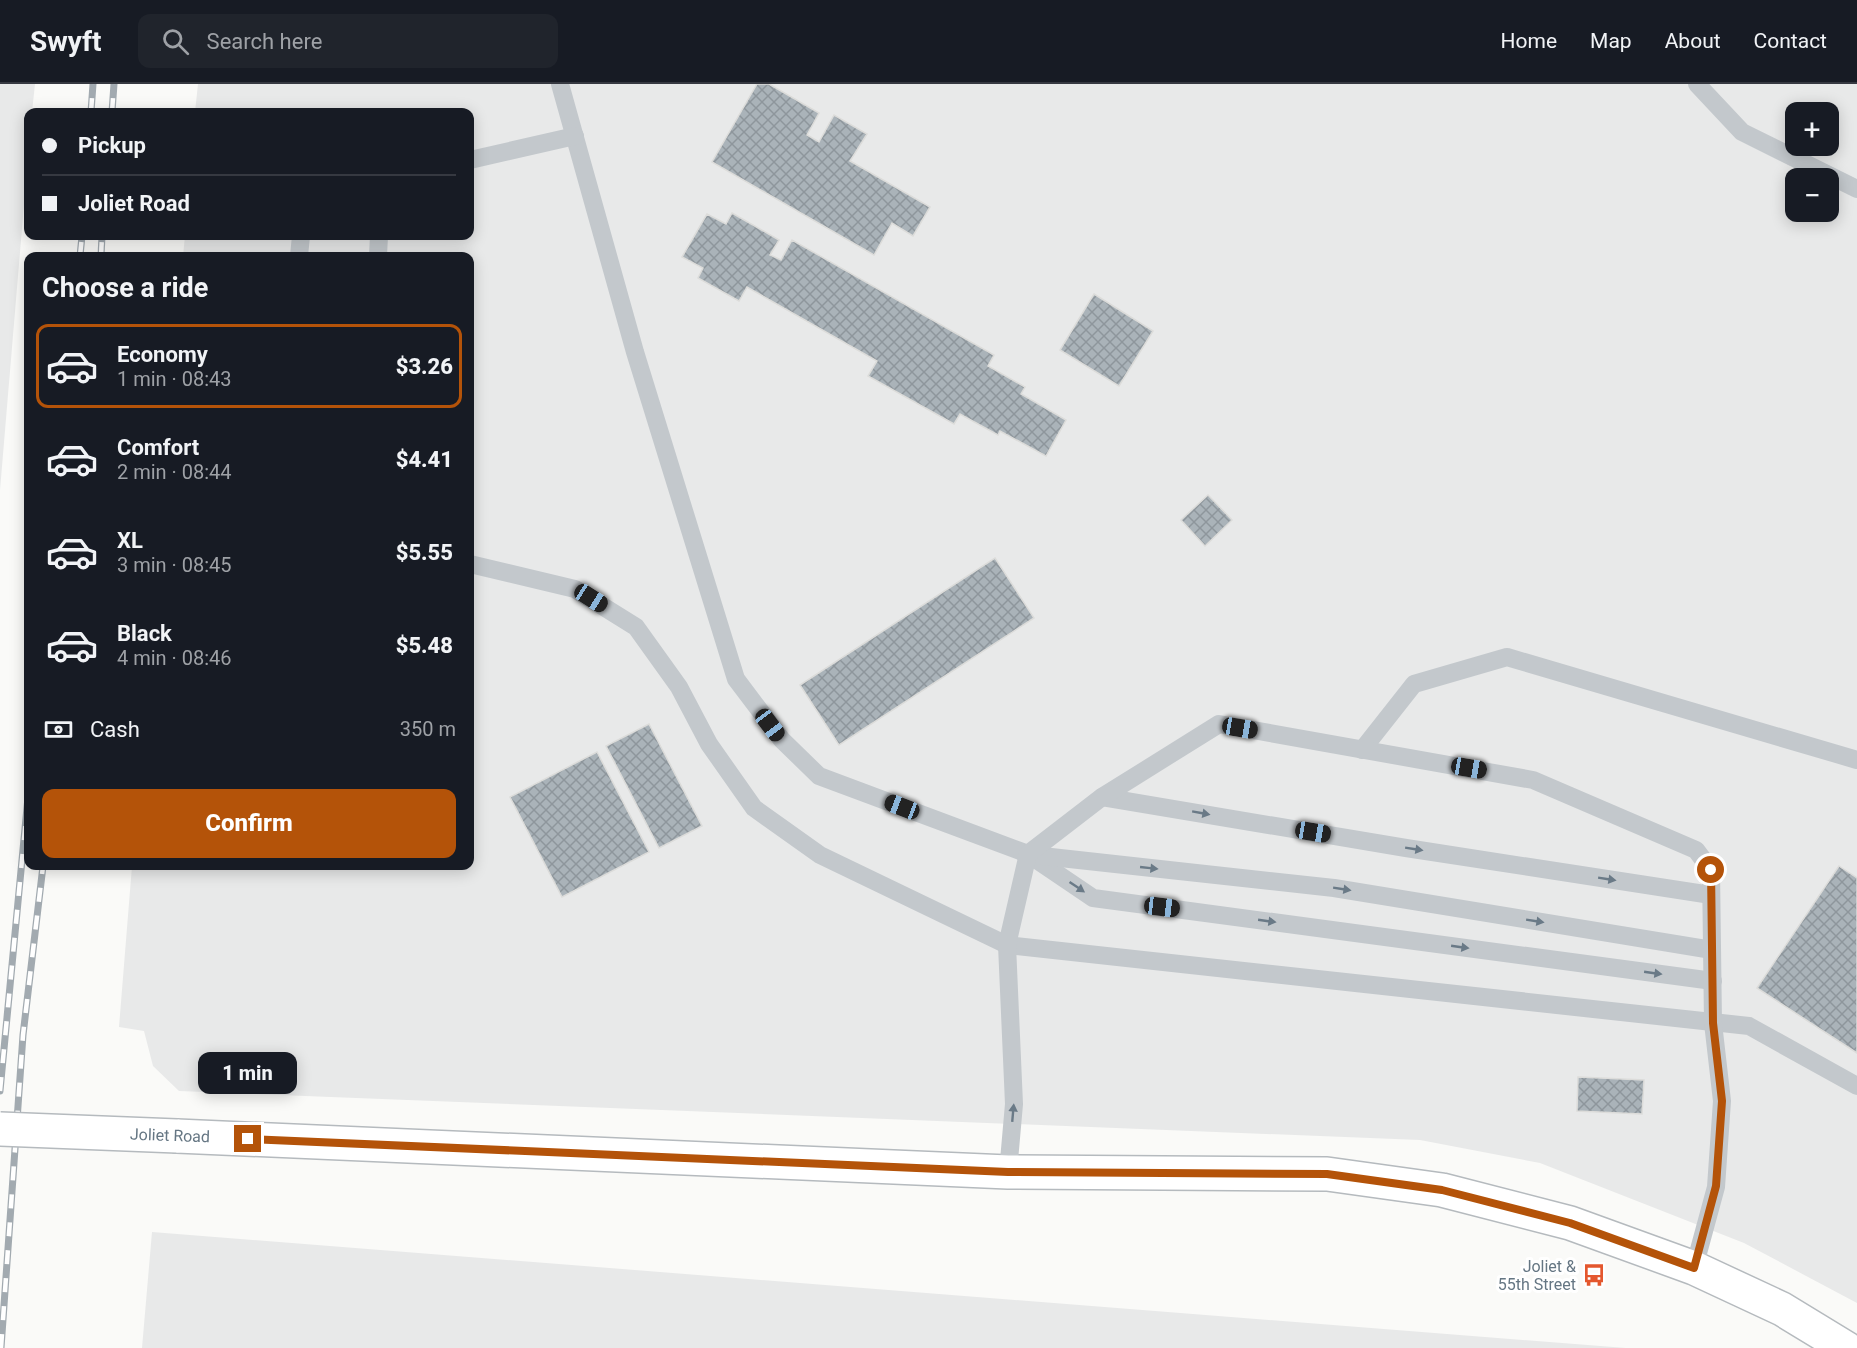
<!DOCTYPE html>
<html lang="en">
<head>
<meta charset="utf-8">
<style>
	:root { --surface:#171b24; --page:#20242c; --text:#f1f3f6; --muted:#9ea1a6; --line:#363941; --accent:#b45309 }
	body { margin:0; font-family:Roboto,sans-serif; background:var(--page); color:var(--text); height:100vh; display:flex; flex-direction:column; font-size:22px; white-space:nowrap }
	* { box-sizing:border-box; margin:0 }
	p { font-size:20px; color:var(--muted) }
	.icon { flex:none; width:33px; height:33px; fill:none; stroke:currentColor; stroke-width:2; stroke-linecap:round; stroke-linejoin:round }
	.map { position:relative; flex:1; overflow:hidden }
	.details { position:absolute; left:24px; top:168px; width:450px; height:618px; display:flex; flex-direction:column; background:var(--surface); border-radius:12px; box-shadow:0 3px 15px #0003 }
	.details>* { flex:none }
	.banner { position:absolute; left:24px; top:24px; width:450px; height:132px; border-radius:12px; box-shadow:0 3px 15px #0003; display:grid; align-content:center; height:132px; padding:0 18px; background:var(--surface) }
	.tools { position:absolute; left:1785px; top:18px; display:grid; gap:12px }
	.tools a { display:grid; place-items:center; width:54px; height:54px; border-radius:12px; background:var(--surface); box-shadow:0 3px 15px #0003; font-size:30px }
	.end { position:absolute; width:27px; height:27px; margin:-14px; border:8px solid #b45309; background:#fff; box-shadow:0 0 0 3px #fff }
	.from { border-radius:50% }
	.bubble { position:absolute; height:42px; border-radius:12px; background:var(--surface); box-shadow:0 3px 15px #0003; font-size:20px; font-weight:800; line-height:42px; text-align:center }
	.car { position:absolute; width:18px; height:36px; margin:-18px -9px; border-radius:8px; box-shadow:0 0 4px 2px #0007; background:linear-gradient(#222 24%,#8ab4d8 0 40%,#222 0 76%,#8ab4d8 0 86%,#222 0) }
	.banner b { display:flex; align-items:center; gap:21px; height:57px; font-size:22px }
	.banner b+b { border-top:2px solid var(--line) }
	.banner i { width:15px; height:15px; background:var(--text) }
	ul { padding:0; list-style:none }
	li { display:flex; align-items:center; gap:18px; height:84px; margin:0 12px 9px; padding:0 6px; border:3px solid transparent; border-radius:12px }
	li div { flex:1 }
	li b { display:block; font-size:22px }
	li em { font-style:normal; font-weight:800 }
	li.active { border-color:var(--accent) }
	li>.icon { width:54px; height:54px; stroke-width:1.5 }
	h2 { padding:0 18px; font-size:27px; line-height:72px }
	.pay { display:flex; align-items:center; gap:15px; height:66px; padding:0 18px; font-size:22px }
	.pay p { margin-inline-start:auto }
	.primary-button { display:flex; gap:12px; margin-top:auto; padding:12px 18px }
	.primary-button a { flex:1; height:69px; border-radius:12px; background:var(--accent); color:#fff; font-size:24px; font-weight:800; line-height:69px; text-align:center }
	header { display:flex; align-items:center; gap:36px; box-sizing:border-box; height:84px; padding:0 30px; background:var(--surface); border-bottom:2px solid var(--line) }
	header strong { font-size:28px }
	nav { display:flex; gap:33px; margin-inline-start:auto; font-size:21px }
	.search { width:420px; height:54px; background:var(--page); display:flex; align-items:center; gap:15px; box-sizing:border-box; padding:0 21px; border-radius:12px; color:var(--muted); font-size:22px }
	.map>svg:first-child { display:block }
	.built { fill:#e8e9e9; fill-rule:evenodd }
	.building { fill:url(#building-cross-hatch); stroke:#dcdcda; stroke-width:1.5 }
	.lines { fill:none; stroke-linecap:round; stroke-linejoin:round }
	.primary-casing { stroke:#b5babe; stroke-width:36 }
	.service { stroke:#c3c8cc; stroke-width:18 }
	.primary { stroke:#fff; stroke-width:33 }
	.rail-casing { stroke:#a2aab0; stroke-width:7 }
	.rail { stroke:#fff; stroke-width:4.5; stroke-dasharray:14; stroke-linecap:butt }
	.primary-bridge-casing { stroke:#b5babe; stroke-width:36; stroke-linecap:butt }
	.primary-bridge { stroke:#fff; stroke-width:33 }
	.oneway { fill:#6a7a87 }
	.route { stroke:#b45309; stroke-width:8 }
	.labels { text-anchor:middle; stroke-width:6; stroke-linejoin:round; paint-order:stroke }
	.street-label { font-size:16px; fill:#657683; stroke:#fff }
	.poi-label { font-size:16px; fill:#657683; stroke:#fff; text-anchor:end }
</style>
</head>
<body>
<header>
<strong>Swyft</strong>
<div class="search"><svg class="icon" aria-label="search" viewBox="0 0 24 24"><circle cx="10" cy="10" r="6"/><path d="M15 15l6 6"/></svg>Search here</div>
<nav><a>Home</a><a>Map</a><a>About</a><a>Contact</a></nav>
</header>
<div class="map">
<svg width="1857" height="1264" viewBox="0 0 1857 1264">
	<defs>
		<pattern id="building-cross-hatch" width="8" height="8" patternUnits="userSpaceOnUse" patternTransform="scale(1.5)"><rect width="8" height="8" fill="#aab3b9"/><path d="M0 0l8 8M0 8l8-8" fill="none" stroke="#8e969c"/></pattern>
	</defs>
	<rect width="100%" height="100%" fill="#fafaf8"/>
	<g class="built">
		<polygon points="0,0 35,0 32,28 28,28 28,73 0,406"/>
		<path d="M198 0H1857V1219L1744 1159 1540 1079 1420 1056 179 1007 153 982 144 947 119 943 132 782H470V172H183L185 152H470V28H195ZM1796 28H1828V62H1796ZM1796 94H1828V128H1796Z"/>
		<polygon points="152,1148 1626,1264 142,1264"/>
	</g>
	<g class="building">
		<polygon points="757,0 769,0 819,29 807,51 819,58 834,31 867,50 850,77 930,123 913,152 892,139 874,171 712,78"/>
		<polygon points="732,129 779,156 770,171 781,176 792,156 994,271 988,282 1025,303 1021,310 1066,336 1046,372 1000,347 998,351 960,330 954,340 868,292 877,277 747,203 739,217 698,194 703,184 682,173 707,130 726,140"/>
		<polygon points="1094,210 1153,247 1119,302 1060,266"/>
		<polygon points="1208,411 1232,436 1205,462 1181,436"/>
		<polygon points="995,474 1034,534 839,661 800,601"/>
		<polygon points="649,640 702,742 659,764 606,662"/>
		<polygon points="597,668 649,768 562,813 510,713"/>
		<polygon points="1839,782 1857,794 1857,969 1757,904"/>
		<polygon points="1578,993 1644,996 1642,1030 1577,1027"/>
	</g>
	<g class="lines">
		<g class="primary-casing">
			<polyline id="primary" points="177,1052 1008,1088 1327,1090 1442,1106 1570,1139 1694,1184 1782,1225 1846,1264"/>
		</g>
		<g class="service">
			<polyline points="560,0 635,268 736,595 782,656 819,692 1028,770 1093,814 1713,897"/>
			<polyline points="1697,0 1742,48 1857,105"/>
			<polyline points="470,76 575,52"/>
			<polyline points="299,172 301,152"/>
			<polyline points="378,172 379,152"/>
			<polyline points="470,480 575,505 636,543 679,603 709,660 754,724 820,771 1007,861 1749,942 1857,1002"/>
			<polyline points="1362,666 1414,600 1507,573 1857,676"/>
			<polyline points="1102,713 1406,764 1711,811"/>
			<polyline points="1033,771 1334,804 1712,866"/>
			<polyline points="1008,1088 1014,1020 1007,861 1028,770 1102,713 1219,640 1533,696 1696,766 1711,786 1713,939 1722,1017 1716,1103 1694,1184"/>
		</g>
		<use href="#primary" class="primary"/>
		<g class="rail-casing">
			<g id="rail">
				<polyline points="91,28 93,0"/>
				<polyline points="112,28 114,0"/>
				<polyline points="80,172 82,152"/>
				<polyline points="101,172 102,152"/>
				<polyline points="0,1007 28,713"/>
				<polyline points="1,1264 23,951 43,782"/>
			</g>
		</g>
		<use href="#rail" class="rail"/>
		<g class="primary-bridge-casing">
			<polyline id="primary-bridge" points="0,1045 177,1052"/>
		</g>
		<use href="#primary-bridge" class="primary-bridge"/>
	</g>
	<defs><path id="oneway-solid" d="M-6-.8H1V-3.2L6.5 0L1 3.2V.8H-6Z" transform="scale(1.5)"/></defs>
	<g class="oneway">
		<use href="#oneway-solid" transform="translate(1201 729) rotate(10)"/>
		<use href="#oneway-solid" transform="translate(1414 765) rotate(9)"/>
		<use href="#oneway-solid" transform="translate(1149 784) rotate(6)"/>
		<use href="#oneway-solid" transform="translate(1607 795) rotate(9)"/>
		<use href="#oneway-solid" transform="translate(1077 803) rotate(34)"/>
		<use href="#oneway-solid" transform="translate(1342 805) rotate(9)"/>
		<use href="#oneway-solid" transform="translate(1267 837) rotate(8)"/>
		<use href="#oneway-solid" transform="translate(1535 837) rotate(9)"/>
		<use href="#oneway-solid" transform="translate(1460 863) rotate(8)"/>
		<use href="#oneway-solid" transform="translate(1653 889) rotate(8)"/>
		<use href="#oneway-solid" transform="translate(1013 1029) rotate(-85)"/>
	</g>
	<g class="lines">
		<polyline class="route" points="248,1055 1008,1088 1327,1090 1442,1106 1570,1139 1694,1184 1716,1102 1722,1017 1713,939 1711,786"/>
	</g>
	<defs>
		<g id="bus-bare" transform="scale(1.8)"><path d="M-5-6H5V4H4V6H2V4H-2V6H-4V4H-5ZM-3.5-4V0h7V-4ZM-3.5 1.2v1.5H-2V1.2ZM2 1.2v1.5H3.5V1.2Z" fill="#e4572e" stroke="#fff" stroke-width="2.5" paint-order="stroke"/></g>
	</defs>
	<g fill-rule="evenodd">
		<use href="#bus-bare" x="1594" y="1191"/>
	</g>
	<g class="labels">
		<g class="street-label">
			<text transform="translate(170 1051) rotate(2)" y="6">Joliet Road</text>
		</g>
		<g class="poi-label">
			<text x="1576" y="1188">Joliet &amp;<tspan x="1576" dy="18">55th Street</tspan></text>
		</g>
	</g>
</svg>
<div class="tools">
<a>+</a>
<a>−</a>
</div>
<i class="end from" style="left:1711px;top:786px"></i>
<i class="end" style="left:248px;top:1055px"></i>
<div class="bubble" style="left:198px;top:968px;width:99px">1 min</div>
<i class="car" style="left:591px;top:514px;rotate:122deg"></i>
<i class="car" style="left:770px;top:641px;rotate:143deg"></i>
<i class="car" style="left:1240px;top:644px;rotate:100deg"></i>
<i class="car" style="left:1469px;top:684px;rotate:100deg"></i>
<i class="car" style="left:902px;top:723px;rotate:291deg"></i>
<i class="car" style="left:1313px;top:748px;rotate:99deg"></i>
<i class="car" style="left:1162px;top:823px;rotate:97deg"></i>
<div class="banner">
<b><i class="from"></i>Pickup</b>
<b><i></i>Joliet Road</b>
</div>
<section class="details">
<h2>Choose a ride</h2>
<ul>
<li class="active"><svg class="icon" aria-label="car" viewBox="0 0 24 24"><path d="M5 17H2v-5l4-1 3-4h7l3 4 3 1v5h-3M9 17h6M6 11h13"/><circle cx="7" cy="17" r="2"/><circle cx="17" cy="17" r="2"/></svg><div><b>Economy</b><p>1 min · 08:43</p></div><em>$3.26</em></li>
<li><svg class="icon" aria-label="car" viewBox="0 0 24 24"><path d="M5 17H2v-5l4-1 3-4h7l3 4 3 1v5h-3M9 17h6M6 11h13"/><circle cx="7" cy="17" r="2"/><circle cx="17" cy="17" r="2"/></svg><div><b>Comfort</b><p>2 min · 08:44</p></div><em>$4.41</em></li>
<li><svg class="icon" aria-label="car" viewBox="0 0 24 24"><path d="M5 17H2v-5l4-1 3-4h7l3 4 3 1v5h-3M9 17h6M6 11h13"/><circle cx="7" cy="17" r="2"/><circle cx="17" cy="17" r="2"/></svg><div><b>XL</b><p>3 min · 08:45</p></div><em>$5.55</em></li>
<li><svg class="icon" aria-label="car" viewBox="0 0 24 24"><path d="M5 17H2v-5l4-1 3-4h7l3 4 3 1v5h-3M9 17h6M6 11h13"/><circle cx="7" cy="17" r="2"/><circle cx="17" cy="17" r="2"/></svg><div><b>Black</b><p>4 min · 08:46</p></div><em>$5.48</em></li>
</ul>
<div class="pay"><svg class="icon" aria-label="cash" viewBox="0 0 24 24"><path d="M3 7h18v10H3z"/><circle cx="12" cy="12" r="2"/></svg>Cash<p>350 m</p></div>
<div class="primary-button"><a>Confirm</a></div>
</section>
</div>
</body>
</html>
